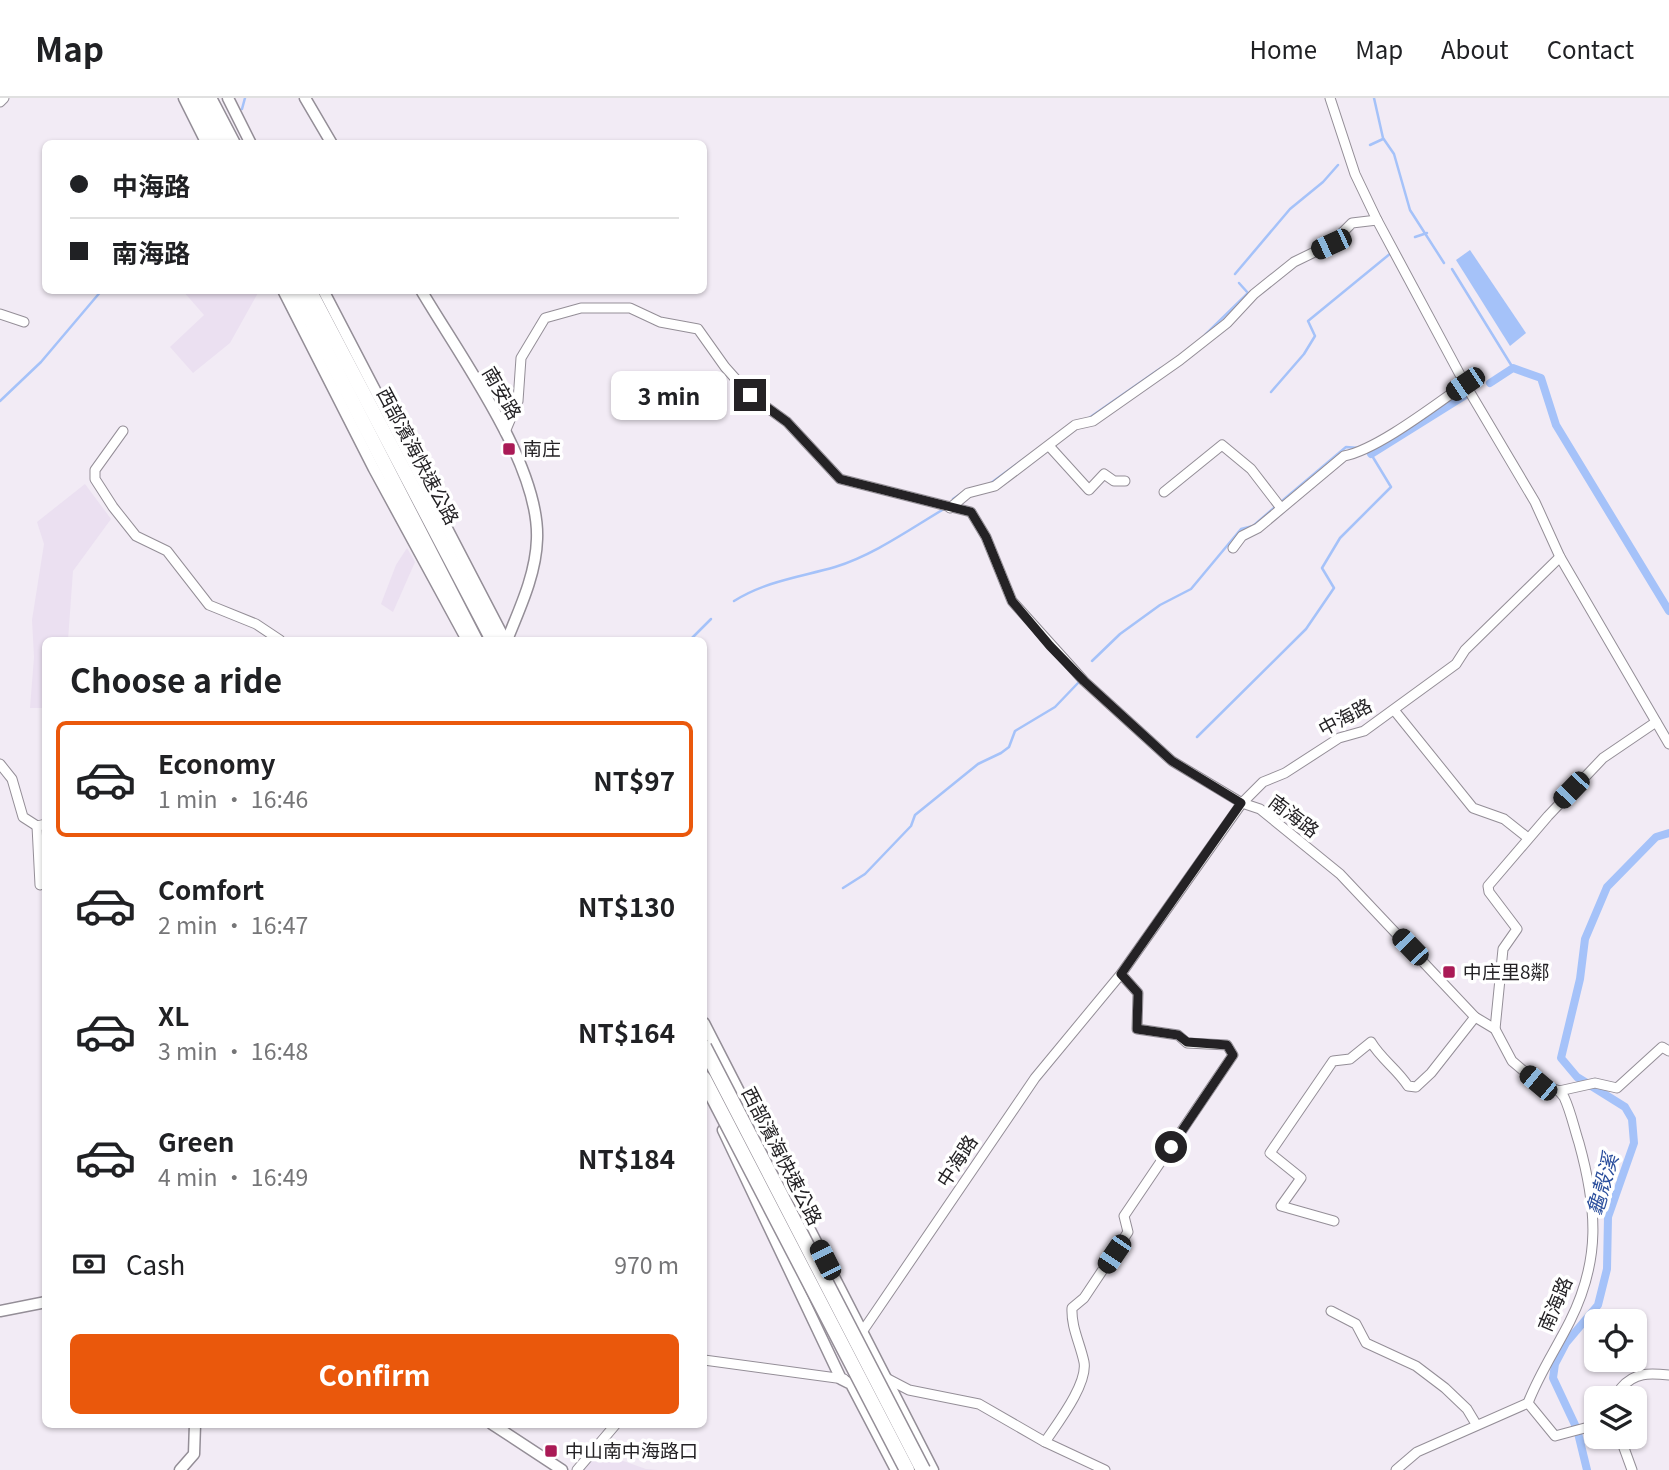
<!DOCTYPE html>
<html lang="en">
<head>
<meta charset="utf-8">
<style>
	:root { --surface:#fff; --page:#f6f6f6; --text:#202124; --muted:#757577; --line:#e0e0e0; --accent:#ea580c }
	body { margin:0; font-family:Georgia,"Noto Sans TC",serif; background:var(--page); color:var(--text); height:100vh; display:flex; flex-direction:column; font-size:26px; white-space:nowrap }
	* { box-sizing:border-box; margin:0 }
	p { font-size:23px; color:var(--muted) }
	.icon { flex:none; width:38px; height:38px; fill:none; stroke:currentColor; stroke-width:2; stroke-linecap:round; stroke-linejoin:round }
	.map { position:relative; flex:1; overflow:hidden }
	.details { position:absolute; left:42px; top:539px; width:665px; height:791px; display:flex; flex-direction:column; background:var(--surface); border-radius:10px; box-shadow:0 2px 5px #0004 }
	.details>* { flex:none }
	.guide { position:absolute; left:42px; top:42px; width:665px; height:154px; border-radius:10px; box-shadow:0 2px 5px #0004; display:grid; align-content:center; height:154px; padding:0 28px; background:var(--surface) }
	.tools { position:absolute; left:1584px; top:1211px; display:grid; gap:14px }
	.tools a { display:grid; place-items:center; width:63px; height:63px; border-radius:10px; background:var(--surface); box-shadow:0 2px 5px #0004; font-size:35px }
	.end { position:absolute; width:32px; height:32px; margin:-16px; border:9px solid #242225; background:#fff; box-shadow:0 0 0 4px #fff }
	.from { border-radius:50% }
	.bubble { position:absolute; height:49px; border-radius:10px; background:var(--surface); box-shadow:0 2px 5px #0004; font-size:23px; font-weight:700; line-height:49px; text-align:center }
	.car { position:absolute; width:21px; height:42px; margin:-21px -10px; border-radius:9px; box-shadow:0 0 5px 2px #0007; background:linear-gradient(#222 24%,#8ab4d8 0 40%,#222 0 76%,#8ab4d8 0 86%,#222 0) }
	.guide b { display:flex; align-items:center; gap:24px; height:66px; font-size:26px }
	.guide b+b { border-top:2px solid var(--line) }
	.guide i { width:18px; height:18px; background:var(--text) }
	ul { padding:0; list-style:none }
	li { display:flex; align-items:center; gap:21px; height:116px; margin:0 14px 10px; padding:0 14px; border:4px solid transparent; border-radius:10px }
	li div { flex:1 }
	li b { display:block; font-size:26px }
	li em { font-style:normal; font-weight:700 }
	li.current { border-color:var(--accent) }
	li>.icon { width:63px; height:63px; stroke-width:1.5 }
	h2 { padding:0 28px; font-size:32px; line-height:84px }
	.pay { display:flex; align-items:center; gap:18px; height:77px; padding:0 28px; font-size:26px }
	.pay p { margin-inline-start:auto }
	.primary-button { display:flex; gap:14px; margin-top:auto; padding:14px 28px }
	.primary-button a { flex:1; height:80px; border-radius:10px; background:var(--accent); color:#fff; font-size:28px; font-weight:700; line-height:80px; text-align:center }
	header { display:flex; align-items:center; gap:42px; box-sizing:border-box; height:98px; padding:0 35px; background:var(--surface); border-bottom:2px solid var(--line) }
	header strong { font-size:33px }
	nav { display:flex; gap:38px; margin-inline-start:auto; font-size:24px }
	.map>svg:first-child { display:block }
	.built { fill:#ebe0f1 }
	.water { fill:#a5c2f9 }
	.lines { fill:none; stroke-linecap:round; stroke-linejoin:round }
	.stream { stroke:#a5c2f9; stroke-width:2.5 }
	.canal { stroke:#a5c2f9; stroke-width:8 }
	.minor-casing { stroke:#948e97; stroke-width:11 }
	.tertiary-casing { stroke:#948e97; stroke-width:13 }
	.trunk-casing { stroke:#948e97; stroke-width:17 }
	.minor { stroke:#fff; stroke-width:9 }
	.tertiary { stroke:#fff; stroke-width:10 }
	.trunk { stroke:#fff; stroke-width:14 }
	.trunk-bridge-casing { stroke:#948e97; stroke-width:17; stroke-linecap:butt }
	.trunk-bridge { stroke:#fff; stroke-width:14 }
	.route { stroke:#242225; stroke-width:9 }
	.poi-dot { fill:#aa1a56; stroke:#fff; stroke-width:2.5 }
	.labels { text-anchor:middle; stroke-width:7; stroke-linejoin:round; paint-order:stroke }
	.street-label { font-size:19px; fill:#242225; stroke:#fff }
	.poi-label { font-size:19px; fill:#242225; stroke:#fff; text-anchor:start }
	.water-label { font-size:21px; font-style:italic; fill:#294d9c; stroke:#fff }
</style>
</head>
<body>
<header>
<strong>Map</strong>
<nav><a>Home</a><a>Map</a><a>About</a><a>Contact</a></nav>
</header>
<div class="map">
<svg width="1669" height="1372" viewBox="0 0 1669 1372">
	<rect width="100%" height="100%" fill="#f2ebf5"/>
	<g class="built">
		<polygon points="183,193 259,193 230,245 193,275 170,249 204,217"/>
		<polygon points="85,386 111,421 73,473 68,542 46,542 45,642 42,638 44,610 30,610 34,559 32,522 44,446 37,424"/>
		<polygon points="407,450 415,464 393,514 381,506 396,467"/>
		<polygon points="595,1353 646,1371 658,1372 578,1372"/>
	</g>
	<polygon class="water" points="1470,152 1526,235 1510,248 1456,162"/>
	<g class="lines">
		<g class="stream">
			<polyline points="1374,0 1383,40 1394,56 1410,112 1444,165"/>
			<polyline points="242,11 245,0"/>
			<polyline points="1370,47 1383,41"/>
			<polyline points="1415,139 1427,135"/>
			<polyline points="1452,171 1513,270"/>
			<polyline points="1235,176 1290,111 1323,84 1338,67"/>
			<polyline points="1205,237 1248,195 1239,185"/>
			<polyline points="1271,294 1304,256 1315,238 1308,223 1391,155"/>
			<polyline points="0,303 41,264 102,192"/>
			<polyline points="1089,320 1161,270"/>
			<polyline points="991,385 1028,358"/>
			<polyline points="953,401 962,395"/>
			<polyline points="1282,403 1346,349 1360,350"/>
			<path d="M734 503C766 483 800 479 835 469 874 457 910 431 944 411"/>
			<polyline points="690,542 711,521"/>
			<polyline points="1092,563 1120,536 1160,507 1191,491 1241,431 1253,428 1275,409"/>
			<polyline points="1197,639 1306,531 1334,490 1322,470 1340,440 1391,389 1371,356 1366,353"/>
			<polyline points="843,790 865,776 911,728 915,717 978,666 1001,655 1009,649 1015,633 1055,609 1078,585"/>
		</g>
		<g class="canal">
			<polyline points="1490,285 1513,270 1541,280 1556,327 1669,513"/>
			<polyline points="1371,356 1467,296"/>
			<polyline points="1587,1372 1577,1331 1553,1280 1555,1266 1566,1245 1598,1207 1607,1171 1608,1119 1634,1045 1632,1021 1625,1009 1577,979 1561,960 1580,881 1585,841 1607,789 1656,739 1669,735"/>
		</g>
		<g class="minor-casing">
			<g id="minor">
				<polyline points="1330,0 1355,76 1377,122 1465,286 1535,404 1560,459 1669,646"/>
				<polyline points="0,4 4,0"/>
				<polyline points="0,216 24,224"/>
				<polyline points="123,333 95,372 95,381 113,409 136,438 167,453 209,507 256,526 280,542"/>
				<path d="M505 334 518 303 521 260 545 220 581 210H630L660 224 698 231 725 269 750 297 787 324 840 381 971 414 986 439 1012 503 1084 583 1172 663 1242 705 1260 711 1340 776 1475 919 1495 931 1512 963 1538 985 1559 993 1564 999C1571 1014 1574 1030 1579 1045 1597 1110 1601 1161 1570 1223 1556 1251 1539 1276 1528 1305L1555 1338 1596 1327"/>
				<polyline points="1050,349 1089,392 1104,376 1114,383 1125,383"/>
				<polyline points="1164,394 1222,347 1251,371 1281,410"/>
				<polyline points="950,410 968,395 995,388 1075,327 1093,323 1180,262 1227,225 1254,196 1294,164 1331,146 1352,125 1377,122"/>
				<path d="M1233 450 1242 438 1258 430 1344 358C1377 352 1436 306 1465 286"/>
				<polyline points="1394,612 1473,710 1504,721 1528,740"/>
				<polyline points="0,666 12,681 23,719 37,728 46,726"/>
				<polyline points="37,728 40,787"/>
				<polyline points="1495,931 1503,851 1517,831 1489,794 1488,788 1548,718 1603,660 1656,624"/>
				<polyline points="1559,993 1595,985 1617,990 1662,949 1669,953"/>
				<path d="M1334 1123 1281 1108 1301 1080 1270 1055 1333 963 1350 961 1371 944C1381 961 1397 971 1408 988L1416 989 1431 975 1475 919"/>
				<polyline points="1331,1213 1356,1226 1366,1245 1416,1268 1445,1290 1467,1311 1476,1326"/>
				<polyline points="860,1237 1035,980 1121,876 1242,705 1263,684 1285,675 1339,640 1364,633 1456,566 1465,552 1560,459"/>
				<polyline points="704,1262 844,1281"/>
				<polyline points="886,1280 909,1292 979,1306 1045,1344 1105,1372"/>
				<path d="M1623 1300 1621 1290C1635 1274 1649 1275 1669 1277"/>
				<polyline points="1620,1339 1632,1372"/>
				<path d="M1045 1344C1057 1326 1088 1286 1084 1264 1080 1245 1071 1229 1072 1210L1084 1200 1128 1134 1124 1118 1233 957 1227 947 1187 945 1178 937 1137 931 1138 895 1121 876"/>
				<polyline points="577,1372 616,1326"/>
				<polyline points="1396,1372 1417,1354 1528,1305"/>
			</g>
		</g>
		<g class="tertiary-casing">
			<g id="tertiary">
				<polyline points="184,0 207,46"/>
				<polyline points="228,0 251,46"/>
				<polyline points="305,0 332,46"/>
				<polyline points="283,192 374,371 467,542"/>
				<polyline points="323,192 505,542"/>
				<path d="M421 192C459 257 540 366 537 441 536 476 520 510 507 542"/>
				<polyline points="704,925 933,1372"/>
				<polyline points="723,1032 841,1281 851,1286 896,1372"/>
				<polyline points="0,1213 46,1204"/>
				<polyline points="492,1326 562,1372"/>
				<polyline points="180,1372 194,1356 195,1326"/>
			</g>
		</g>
		<g class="trunk-casing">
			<g id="trunk">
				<polyline points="195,0 219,46"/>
				<polyline points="209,0 233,46"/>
				<polyline points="295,192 475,542"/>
				<polyline points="309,192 493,542"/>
			</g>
		</g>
		<use href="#minor" class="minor"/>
		<use href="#tertiary" class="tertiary"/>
		<use href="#trunk" class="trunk"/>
		<g class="trunk-bridge-casing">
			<g id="trunk-bridge">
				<polyline points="704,949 923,1372"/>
				<polyline points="704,981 907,1372"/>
			</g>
		</g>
		<use href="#trunk-bridge" class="trunk-bridge"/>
	</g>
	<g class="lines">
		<polyline class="route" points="750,297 787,324 840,381 971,414 986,439 1012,503 1050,548 1084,583 1172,663 1241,705 1121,876 1138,895 1137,931 1178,937 1187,944 1227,947 1233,957 1171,1049"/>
	</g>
	<g class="poi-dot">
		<rect x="502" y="344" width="14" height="14" rx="3.5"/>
		<rect x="1442" y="867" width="14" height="14" rx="3.5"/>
		<rect x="544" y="1346" width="14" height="14" rx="3.5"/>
	</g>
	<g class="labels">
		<g class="street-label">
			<text transform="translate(502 295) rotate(60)" y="7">南安路</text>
			<text transform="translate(418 358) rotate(62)" y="7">西部濱海快速公路</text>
			<text transform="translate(1345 619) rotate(-28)" y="7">中海路</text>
			<text transform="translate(1294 718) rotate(37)" y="7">南海路</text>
			<text transform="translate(782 1058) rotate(63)" y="7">西部濱海快速公路</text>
			<text transform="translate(957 1063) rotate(-57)" y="7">中海路</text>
			<text transform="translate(1555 1206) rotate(-67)" y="7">南海路</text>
		</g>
		<g class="poi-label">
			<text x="523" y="358">南庄</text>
			<text x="1463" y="881">中庄里8鄰</text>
			<text x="565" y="1360">中山南中海路口</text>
		</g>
		<g class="water-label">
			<text transform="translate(1603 1087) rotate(-74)" y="7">龜殼溪</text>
		</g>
	</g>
</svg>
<div class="tools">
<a><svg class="icon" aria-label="locate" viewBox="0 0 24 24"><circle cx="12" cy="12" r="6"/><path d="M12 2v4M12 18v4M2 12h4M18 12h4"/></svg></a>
<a><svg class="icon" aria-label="layers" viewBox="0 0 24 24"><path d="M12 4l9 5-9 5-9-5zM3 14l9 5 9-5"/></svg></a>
</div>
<i class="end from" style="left:1171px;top:1049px"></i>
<i class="end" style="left:750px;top:297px"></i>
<div class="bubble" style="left:611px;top:273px;width:116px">3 min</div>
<i class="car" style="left:1331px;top:146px;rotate:245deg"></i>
<i class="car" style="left:1465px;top:286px;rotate:236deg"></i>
<i class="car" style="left:1571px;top:692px;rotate:224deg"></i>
<i class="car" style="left:1410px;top:849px;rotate:316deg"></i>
<i class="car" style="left:1538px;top:985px;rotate:310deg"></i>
<i class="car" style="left:1114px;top:1156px;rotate:214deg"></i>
<i class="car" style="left:825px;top:1162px;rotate:333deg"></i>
<div class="guide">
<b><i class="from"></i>中海路</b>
<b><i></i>南海路</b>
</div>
<section class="details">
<h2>Choose a ride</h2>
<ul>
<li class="current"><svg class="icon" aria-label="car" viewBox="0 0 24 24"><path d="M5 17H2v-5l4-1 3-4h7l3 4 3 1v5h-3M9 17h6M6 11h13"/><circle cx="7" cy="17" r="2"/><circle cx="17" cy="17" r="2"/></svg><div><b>Economy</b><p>1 min · 16:46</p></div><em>NT$97</em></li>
<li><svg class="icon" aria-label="car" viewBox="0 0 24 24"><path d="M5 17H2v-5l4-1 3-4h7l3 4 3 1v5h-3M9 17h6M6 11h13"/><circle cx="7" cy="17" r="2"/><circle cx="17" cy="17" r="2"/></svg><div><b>Comfort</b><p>2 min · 16:47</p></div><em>NT$130</em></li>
<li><svg class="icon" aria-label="car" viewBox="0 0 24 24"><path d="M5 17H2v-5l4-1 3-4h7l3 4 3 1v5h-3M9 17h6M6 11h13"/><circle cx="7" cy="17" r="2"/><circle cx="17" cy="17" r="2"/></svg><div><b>XL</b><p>3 min · 16:48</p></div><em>NT$164</em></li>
<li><svg class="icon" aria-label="car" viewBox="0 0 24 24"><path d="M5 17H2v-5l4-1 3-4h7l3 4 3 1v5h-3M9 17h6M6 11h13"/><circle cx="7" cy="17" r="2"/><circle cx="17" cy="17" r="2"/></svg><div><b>Green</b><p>4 min · 16:49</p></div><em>NT$184</em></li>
</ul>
<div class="pay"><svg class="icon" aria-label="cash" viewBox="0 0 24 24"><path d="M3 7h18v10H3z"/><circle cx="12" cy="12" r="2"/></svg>Cash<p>970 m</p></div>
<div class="primary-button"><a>Confirm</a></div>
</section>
</div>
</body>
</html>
